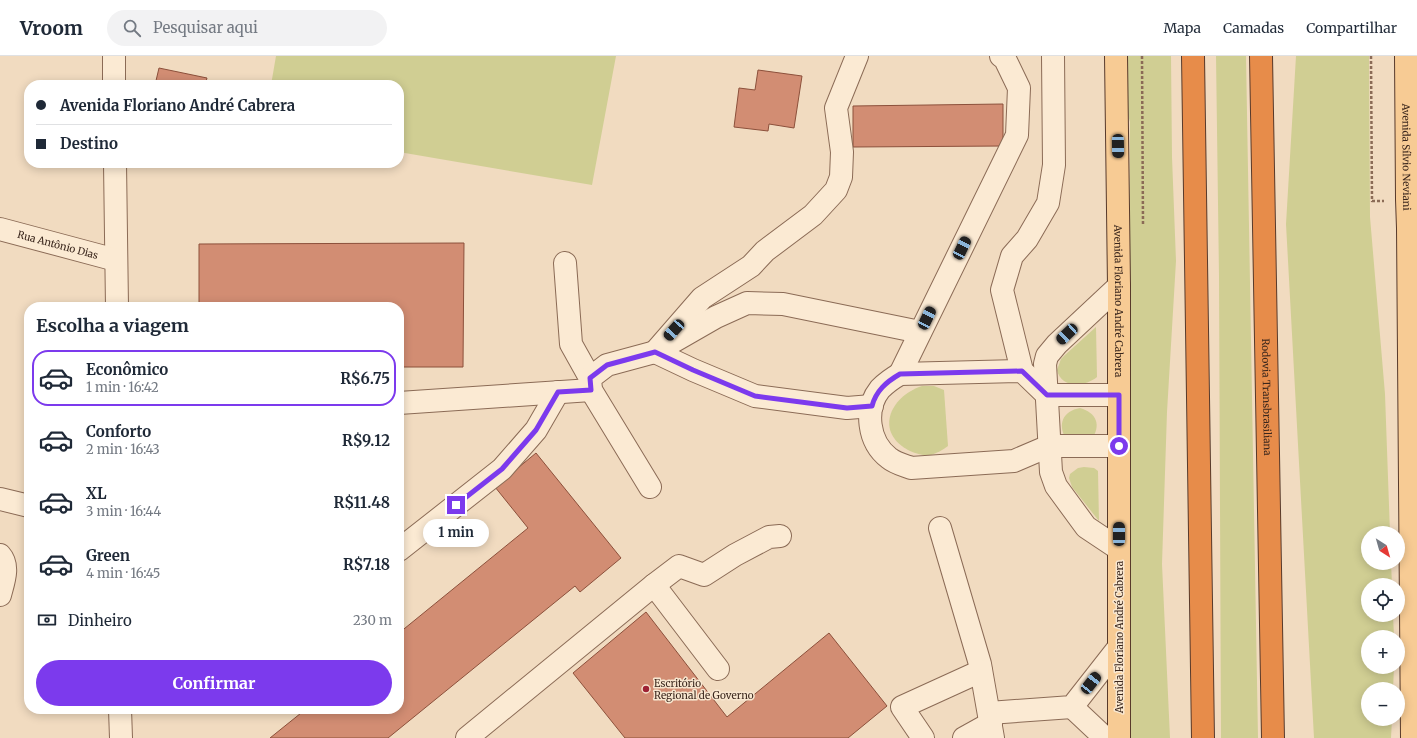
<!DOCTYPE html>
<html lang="pt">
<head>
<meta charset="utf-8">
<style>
	:root { --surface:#fff; --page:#f2f2f3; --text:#1f2937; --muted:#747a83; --line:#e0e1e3; --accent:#7c3aed }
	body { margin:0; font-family:Merriweather,serif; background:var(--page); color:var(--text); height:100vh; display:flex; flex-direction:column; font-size:15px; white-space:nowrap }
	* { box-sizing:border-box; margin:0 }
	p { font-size:13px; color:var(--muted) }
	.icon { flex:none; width:22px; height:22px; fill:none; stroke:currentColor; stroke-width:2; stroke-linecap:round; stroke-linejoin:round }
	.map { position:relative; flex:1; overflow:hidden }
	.panel { position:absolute; left:24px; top:246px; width:380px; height:412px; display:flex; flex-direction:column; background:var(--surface); border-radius:16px; box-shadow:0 2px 10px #0003 }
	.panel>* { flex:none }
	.banner { position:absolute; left:24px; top:24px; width:380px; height:88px; border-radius:16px; box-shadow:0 2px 10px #0003; display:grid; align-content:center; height:88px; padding:0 12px; background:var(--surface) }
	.needle { width:26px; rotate:143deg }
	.buttons { position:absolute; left:1361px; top:470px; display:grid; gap:8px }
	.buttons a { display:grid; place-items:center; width:44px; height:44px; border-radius:50%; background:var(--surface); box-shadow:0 2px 10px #0003; font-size:20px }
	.end { position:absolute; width:18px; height:18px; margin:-9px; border:5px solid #7c3aed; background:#fff; box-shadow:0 0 0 2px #fff }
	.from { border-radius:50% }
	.bubble { position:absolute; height:28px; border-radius:14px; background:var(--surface); box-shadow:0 2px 10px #0003; font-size:13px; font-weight:700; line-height:28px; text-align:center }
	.car { position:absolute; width:12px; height:24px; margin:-12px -6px; border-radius:5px; box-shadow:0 0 3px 1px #0007; background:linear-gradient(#222 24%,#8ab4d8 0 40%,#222 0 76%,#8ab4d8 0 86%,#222 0) }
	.banner b { display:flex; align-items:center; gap:14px; height:38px; font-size:15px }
	.banner b+b { border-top:1px solid var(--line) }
	.banner i { width:10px; height:10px; background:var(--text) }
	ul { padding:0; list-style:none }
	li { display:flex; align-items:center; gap:12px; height:56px; margin:0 8px 6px; padding:0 4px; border:2px solid transparent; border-radius:16px }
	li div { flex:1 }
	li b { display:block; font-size:15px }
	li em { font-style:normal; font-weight:700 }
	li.current { border-color:var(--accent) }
	li>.icon { width:36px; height:36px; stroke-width:1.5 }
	h2 { padding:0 12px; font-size:18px; line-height:48px }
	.pay { display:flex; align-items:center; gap:10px; height:44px; padding:0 12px; font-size:15px }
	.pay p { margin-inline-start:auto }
	.button { display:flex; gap:8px; margin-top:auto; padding:8px 12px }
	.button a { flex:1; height:46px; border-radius:24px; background:var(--accent); color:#fff; font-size:16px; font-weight:700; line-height:46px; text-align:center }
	header { display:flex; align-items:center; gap:24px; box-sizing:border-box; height:56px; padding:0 20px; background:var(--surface); border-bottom:1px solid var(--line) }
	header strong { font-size:19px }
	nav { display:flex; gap:22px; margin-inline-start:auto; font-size:14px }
	.search { width:280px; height:36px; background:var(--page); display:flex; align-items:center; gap:10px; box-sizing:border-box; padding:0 14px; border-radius:22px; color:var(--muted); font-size:15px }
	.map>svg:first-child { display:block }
	.green { fill:#d0ce93 }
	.building { fill:#d28d73; stroke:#8c503b }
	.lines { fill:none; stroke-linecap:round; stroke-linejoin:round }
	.minor-casing { stroke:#8b6b56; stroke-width:24 }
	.major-casing { stroke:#583a2b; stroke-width:24 }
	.highway-casing { stroke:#583a2b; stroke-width:24 }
	.path { stroke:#8b6b56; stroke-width:2.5; stroke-dasharray:3 2; stroke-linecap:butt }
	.minor { stroke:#fbead3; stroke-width:22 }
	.major { stroke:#f7cb94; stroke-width:22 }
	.highway { stroke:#e78c4a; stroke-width:22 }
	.route { stroke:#7c3aed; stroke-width:5 }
	.poi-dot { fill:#9e2234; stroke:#f8e7d0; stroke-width:1.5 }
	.labels { text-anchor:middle; stroke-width:3; stroke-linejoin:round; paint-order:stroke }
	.street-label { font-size:10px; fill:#3a261c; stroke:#f8e7d0 }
	.poi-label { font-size:10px; fill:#3a261c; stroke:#f8e7d0; text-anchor:start }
</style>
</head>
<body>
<header>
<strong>Vroom</strong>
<div class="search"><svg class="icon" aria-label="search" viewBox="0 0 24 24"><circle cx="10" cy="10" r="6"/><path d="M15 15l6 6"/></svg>Pesquisar aqui</div>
<nav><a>Mapa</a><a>Camadas</a><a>Compartilhar</a></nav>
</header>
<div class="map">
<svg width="1417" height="682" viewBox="0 0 1417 682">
	<rect width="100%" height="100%" fill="#f1dbc0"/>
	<g class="green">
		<polygon points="276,0 616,0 592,129 399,96 399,29 271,29"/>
		<polygon points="1124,0 1171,0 1172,101 1176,205 1167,356 1162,508 1170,682 1129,682 1131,341 1129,219 1130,66 1124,45"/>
		<polygon points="1216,0 1246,0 1258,682 1221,682 1219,220"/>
		<polygon points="1296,0 1369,0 1370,161 1385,338 1390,477 1368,477 1368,507 1391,507 1392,529 1368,529 1368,559 1393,559 1394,581 1368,581 1368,611 1394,611 1393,633 1368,633 1368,663 1392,663 1391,682 1314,682 1286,168"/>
		<path d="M1096 271 1097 321C1085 331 1061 333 1057 314L1061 303 1065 299Z"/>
		<path d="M922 330H934L944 334 948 390C943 394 937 397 931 399 924 400 917 398 910 395 874 377 889 341 922 330Z"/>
		<path d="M1080 352C1097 357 1101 369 1092 383H1066C1057 368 1063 355 1080 352Z"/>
		<polygon points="1084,411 1094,412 1098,415 1099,465 1072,431 1069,422 1070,418 1078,412"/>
	</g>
	<g class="building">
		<polygon points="159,12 207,22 205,29 155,29"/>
		<polygon points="758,14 802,20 794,72 769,68 768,75 734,71 739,32 755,34"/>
		<polygon points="1003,48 1003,90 853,91 853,50"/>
		<polygon points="464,187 463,311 399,311 399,251 199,251 199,188"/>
		<polygon points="536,397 621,502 580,536 575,530 388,682 270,682 306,653 399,653 399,577 528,472 495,431"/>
		<polygon points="646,556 727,661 829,577 887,650 848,682 625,682 573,617"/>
	</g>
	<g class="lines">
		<g class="minor-casing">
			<g id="minor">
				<polyline points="114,0 114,29"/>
				<polyline points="857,0 836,52 842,96 841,121 836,134 813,159 765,195 751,210 702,242 655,296 693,314 755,340 847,352 872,350"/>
				<polyline points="115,107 117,251"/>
				<path id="s1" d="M0 173 116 204"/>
				<polyline points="565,207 571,288 590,322"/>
				<polyline points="1119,230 1057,288 1047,300 1045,308 1051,416 1056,430 1086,471 1119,493"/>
				<polyline points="1022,315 1002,234 1012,200 1027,183 1048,147 1054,109 1053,0"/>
				<polyline points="900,318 1017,79 1019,32 1005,3 1001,0"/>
				<path d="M1119 339H1047L1022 315 900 318C893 322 886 327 880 333 864 353 868 386 889 402 895 407 903 409 911 412L1014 405 1049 390H1119"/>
				<polyline points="399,347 591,334"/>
				<polyline points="650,431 591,334 590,322 607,309 655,296 716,261 747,247 783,248 920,276"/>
				<polyline points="0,443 29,450"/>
				<polyline points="940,472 980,608 993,682"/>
				<polyline points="399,494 502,413 536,374 558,336"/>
				<path d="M0 499C10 510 3 527 0 539"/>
				<polyline points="654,529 718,613"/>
				<polyline points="1072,651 1105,682"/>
				<polyline points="120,653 121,682"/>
				<polyline points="989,657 1072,651 1119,591"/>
				<polyline points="467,682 654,529 679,510 704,519 735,499 769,481 780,480"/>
				<polyline points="923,682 902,651 981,615"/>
				<polyline points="964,682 991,667"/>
			</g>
		</g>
		<g class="major-casing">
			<g id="major">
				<path id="s2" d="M1116 0 1119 230V682"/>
				<path id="s3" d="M1406 0 1407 143 1408 172 1412 682"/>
			</g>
		</g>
		<g class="highway-casing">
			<g id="highway">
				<polyline points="1193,0 1203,682"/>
				<path id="s4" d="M1261 0 1273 682"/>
			</g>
		</g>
		<g class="path">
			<polyline points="1142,0 1143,169"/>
			<polyline points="1371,0 1372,145 1384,145"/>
		</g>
		<use href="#minor" class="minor"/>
		<use href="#major" class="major"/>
		<use href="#highway" class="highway"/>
	</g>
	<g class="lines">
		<path class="route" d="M456 449 502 413 536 374 558 336 591 334 590 322 607 309 655 296 693 314 755 340 847 352 872 350C876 335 886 326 900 318L1022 315 1047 339H1119V390"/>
	</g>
	<circle class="poi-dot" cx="646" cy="633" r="4"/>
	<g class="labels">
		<g class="street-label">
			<text dy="4" stroke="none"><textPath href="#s3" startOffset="101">Avenida Sílvio Neviani</textPath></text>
			<text dy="4" stroke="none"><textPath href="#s1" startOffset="60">Rua Antônio Dias</textPath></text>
			<text dy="4" stroke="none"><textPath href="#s2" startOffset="245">Avenida Floriano André Cabrera</textPath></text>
			<text dy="4" stroke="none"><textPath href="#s4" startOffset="341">Rodovia Transbrasiliana</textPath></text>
			<text transform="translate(1119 581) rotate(-90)" y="4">Avenida Floriano André Cabrera</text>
		</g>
		<g class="poi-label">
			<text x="654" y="631">Escritório<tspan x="654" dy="12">Regional de Governo</tspan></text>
		</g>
	</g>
</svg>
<div class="buttons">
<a><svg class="needle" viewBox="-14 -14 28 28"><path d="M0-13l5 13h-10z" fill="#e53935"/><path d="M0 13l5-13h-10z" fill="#747a83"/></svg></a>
<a><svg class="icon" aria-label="locate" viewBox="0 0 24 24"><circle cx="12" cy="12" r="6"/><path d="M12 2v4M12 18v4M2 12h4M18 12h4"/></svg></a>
<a>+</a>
<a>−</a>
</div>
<i class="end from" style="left:1119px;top:390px"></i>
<i class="end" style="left:456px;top:449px"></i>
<div class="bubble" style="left:423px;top:463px;width:66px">1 min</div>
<i class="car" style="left:1118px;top:90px;rotate:179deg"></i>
<i class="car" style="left:962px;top:192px;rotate:26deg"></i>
<i class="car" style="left:927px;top:262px;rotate:26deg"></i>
<i class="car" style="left:674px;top:274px;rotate:222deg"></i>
<i class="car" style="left:1067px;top:278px;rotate:227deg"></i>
<i class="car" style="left:1119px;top:478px;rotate:0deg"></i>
<i class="car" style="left:1091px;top:627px;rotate:38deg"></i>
<div class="banner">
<b><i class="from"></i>Avenida Floriano André Cabrera</b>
<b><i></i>Destino</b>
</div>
<section class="panel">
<h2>Escolha a viagem</h2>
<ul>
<li class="current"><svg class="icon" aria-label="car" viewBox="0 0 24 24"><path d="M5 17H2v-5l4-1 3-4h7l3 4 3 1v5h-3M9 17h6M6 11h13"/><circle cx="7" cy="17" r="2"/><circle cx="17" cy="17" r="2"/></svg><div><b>Econômico</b><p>1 min · 16:42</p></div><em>R$6.75</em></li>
<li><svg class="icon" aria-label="car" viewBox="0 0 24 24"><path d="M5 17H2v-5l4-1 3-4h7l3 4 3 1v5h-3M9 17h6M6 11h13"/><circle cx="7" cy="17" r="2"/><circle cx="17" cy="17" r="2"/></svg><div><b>Conforto</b><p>2 min · 16:43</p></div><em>R$9.12</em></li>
<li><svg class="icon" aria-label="car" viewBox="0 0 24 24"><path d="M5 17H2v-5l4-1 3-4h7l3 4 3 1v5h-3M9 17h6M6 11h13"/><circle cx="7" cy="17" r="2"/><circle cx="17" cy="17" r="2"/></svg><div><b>XL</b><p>3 min · 16:44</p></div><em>R$11.48</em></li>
<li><svg class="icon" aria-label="car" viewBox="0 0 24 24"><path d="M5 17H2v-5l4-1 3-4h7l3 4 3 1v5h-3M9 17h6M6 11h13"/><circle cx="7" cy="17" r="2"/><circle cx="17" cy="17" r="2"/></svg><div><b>Green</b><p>4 min · 16:45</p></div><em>R$7.18</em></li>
</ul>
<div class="pay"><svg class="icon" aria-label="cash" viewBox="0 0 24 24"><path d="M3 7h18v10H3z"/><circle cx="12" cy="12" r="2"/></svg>Dinheiro<p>230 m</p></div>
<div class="button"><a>Confirmar</a></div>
</section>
</div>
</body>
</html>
